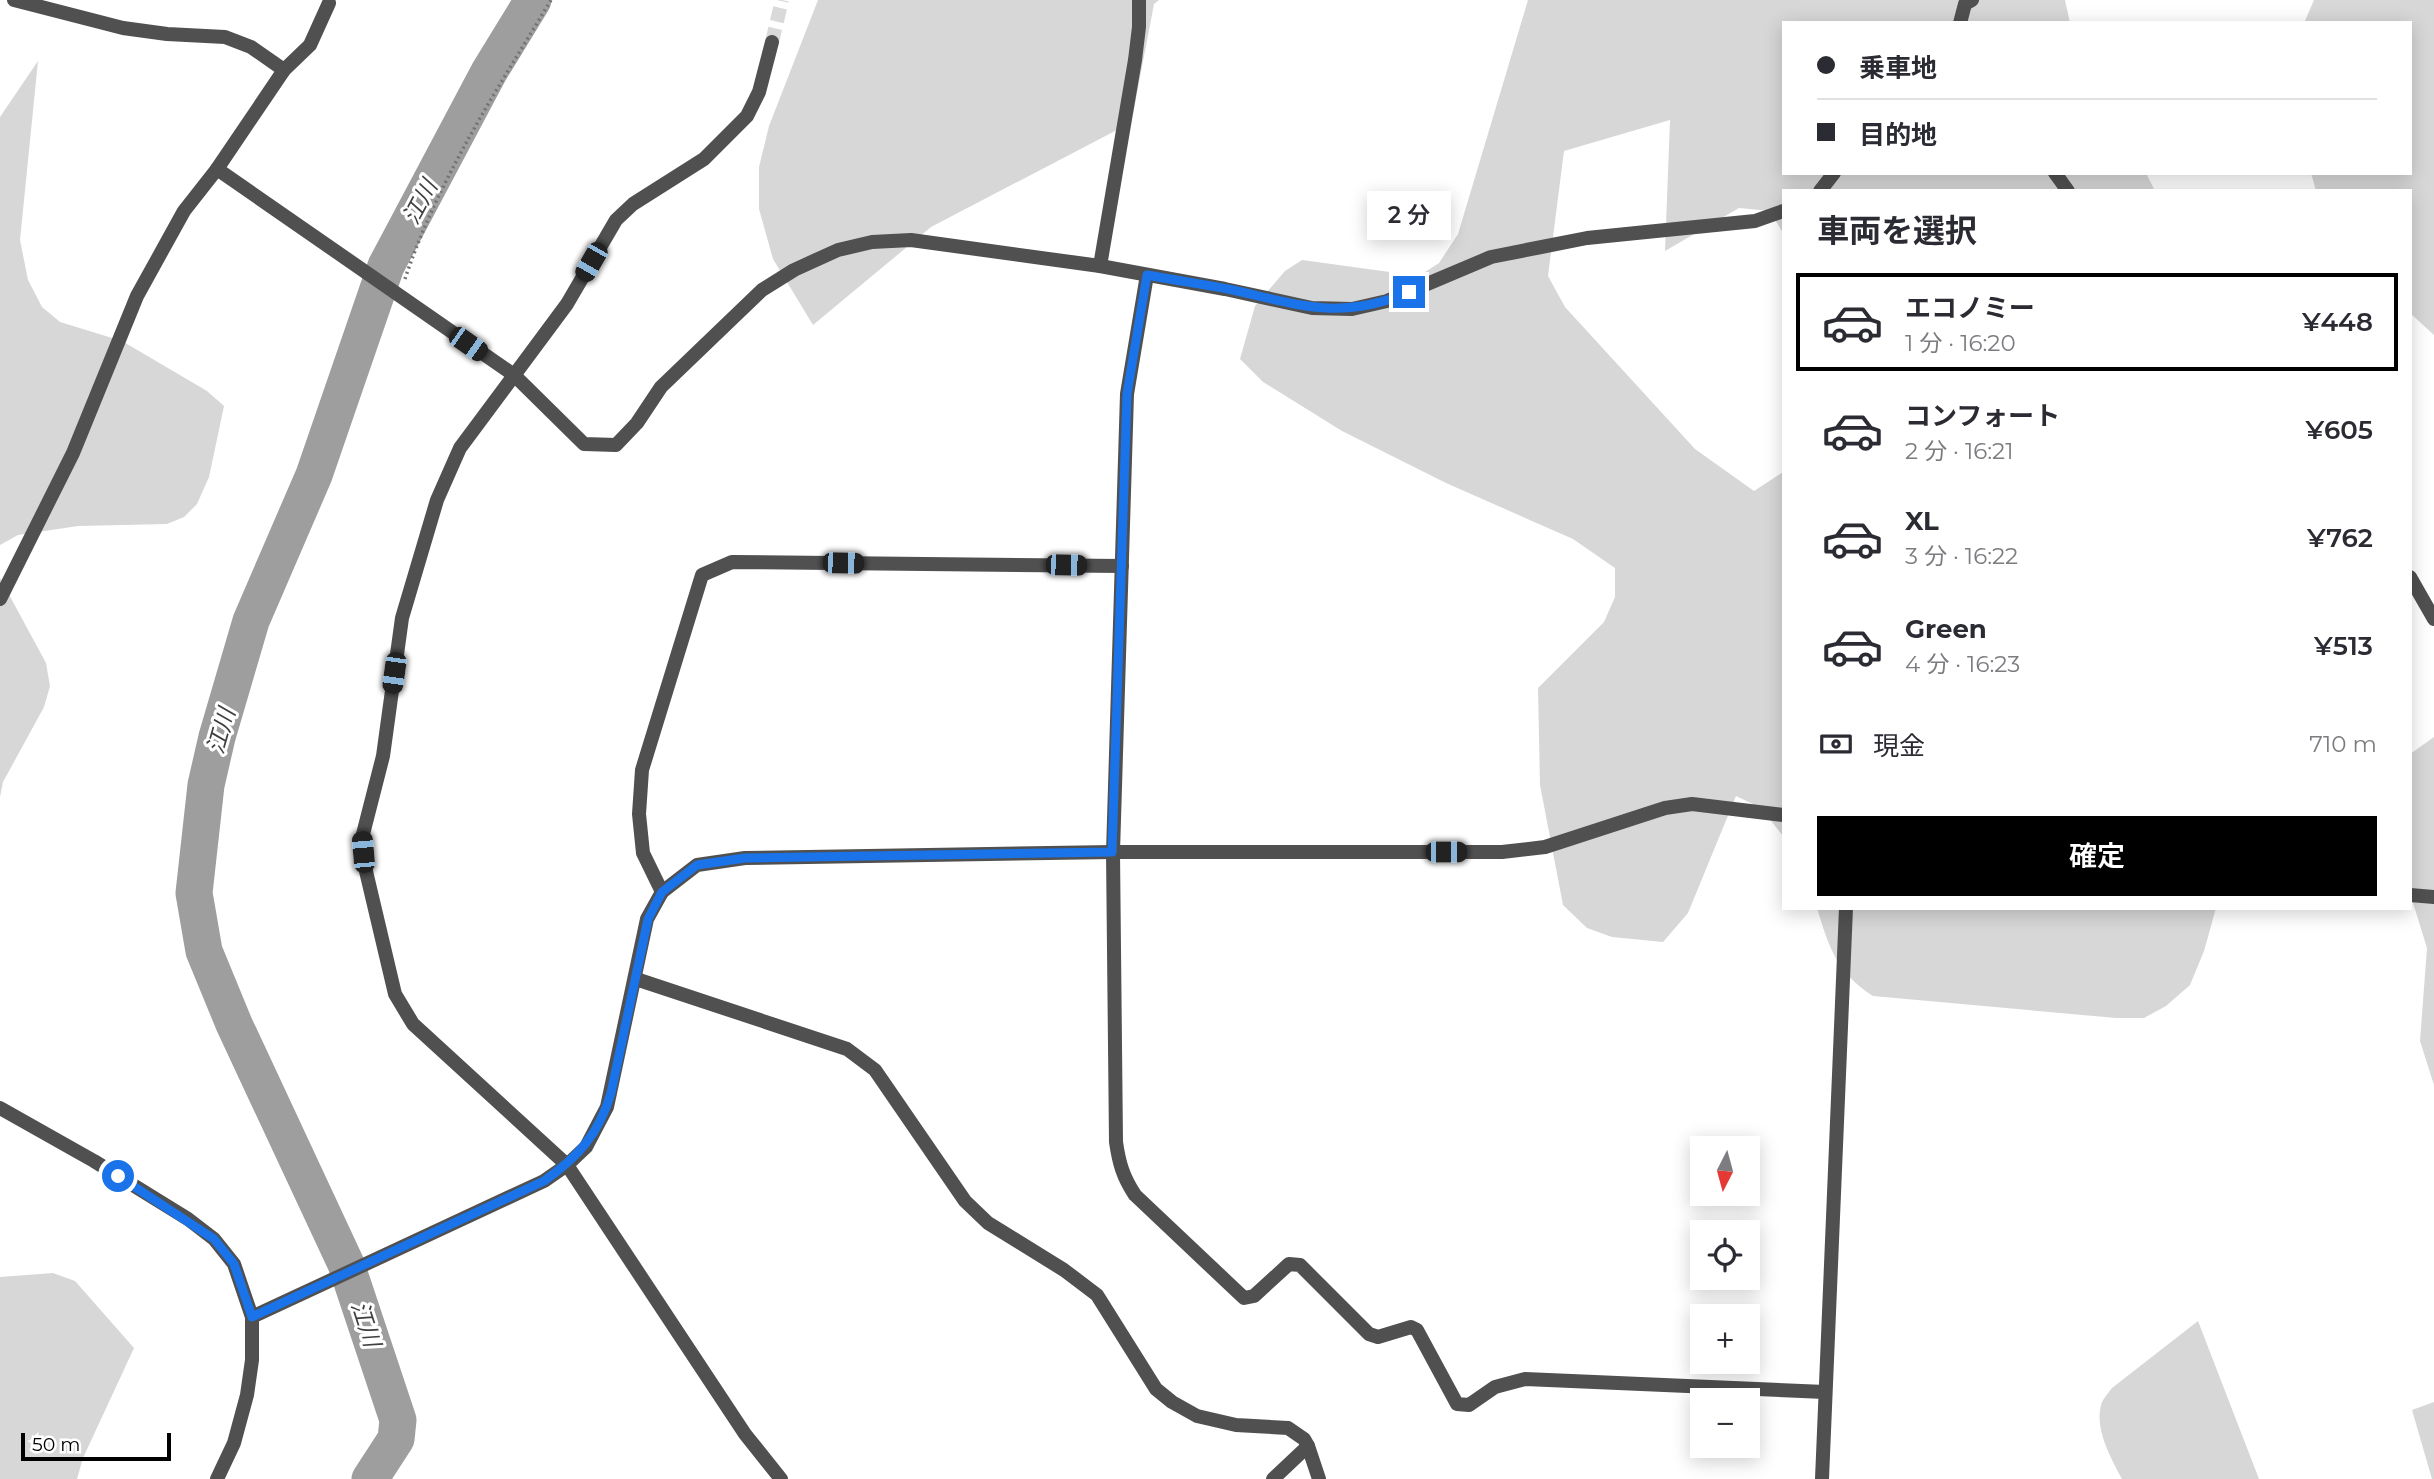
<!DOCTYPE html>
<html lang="ja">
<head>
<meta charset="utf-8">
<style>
	:root { --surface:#fff; --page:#f2f2f3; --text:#2b2b33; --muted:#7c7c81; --line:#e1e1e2; --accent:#000 }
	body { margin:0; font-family:Montserrat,"Noto Sans JP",sans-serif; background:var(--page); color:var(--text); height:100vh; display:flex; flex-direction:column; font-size:26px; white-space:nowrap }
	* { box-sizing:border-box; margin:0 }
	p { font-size:23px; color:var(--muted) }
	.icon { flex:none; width:38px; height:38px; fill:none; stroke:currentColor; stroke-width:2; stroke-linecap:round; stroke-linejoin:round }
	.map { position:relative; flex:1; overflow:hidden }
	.side { position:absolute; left:1782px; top:189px; width:630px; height:721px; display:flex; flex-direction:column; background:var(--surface); border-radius:0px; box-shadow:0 4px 18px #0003 }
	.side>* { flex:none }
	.guide { position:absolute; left:1782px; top:21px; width:630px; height:154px; border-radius:0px; box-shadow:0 4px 18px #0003; display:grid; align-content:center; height:154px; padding:0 35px; background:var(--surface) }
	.needle { width:46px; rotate:186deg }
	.tools { position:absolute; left:1690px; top:1136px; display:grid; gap:14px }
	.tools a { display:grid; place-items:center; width:70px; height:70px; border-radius:0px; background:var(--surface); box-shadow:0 4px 18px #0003; font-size:35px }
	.scale { position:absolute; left:21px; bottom:18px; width:150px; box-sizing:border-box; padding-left:7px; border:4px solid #000; border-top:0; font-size:19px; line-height:24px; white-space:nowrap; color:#000; -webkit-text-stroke:5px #fff; paint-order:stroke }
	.end { position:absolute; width:32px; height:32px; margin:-16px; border:9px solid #1a73e8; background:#fff; box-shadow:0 0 0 4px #fff }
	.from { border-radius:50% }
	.bubble { position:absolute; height:49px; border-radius:0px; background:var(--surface); box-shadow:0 4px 18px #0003; font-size:23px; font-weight:600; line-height:49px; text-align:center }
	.car { position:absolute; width:21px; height:42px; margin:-21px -10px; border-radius:9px; box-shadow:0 0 5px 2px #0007; background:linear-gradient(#222 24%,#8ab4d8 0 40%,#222 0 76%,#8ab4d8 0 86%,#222 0) }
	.guide b { display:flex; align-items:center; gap:24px; height:66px; font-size:26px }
	.guide b+b { border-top:2px solid var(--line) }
	.guide i { width:18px; height:18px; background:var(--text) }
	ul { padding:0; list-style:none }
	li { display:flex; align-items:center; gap:21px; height:98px; margin:0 14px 10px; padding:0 21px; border:4px solid transparent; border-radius:0px }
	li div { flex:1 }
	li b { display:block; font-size:26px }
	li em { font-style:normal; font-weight:600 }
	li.on { border-color:var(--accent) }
	li>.icon { width:63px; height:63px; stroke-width:1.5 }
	h2 { padding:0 35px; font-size:32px; line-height:84px }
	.pay { display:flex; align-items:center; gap:18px; height:77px; padding:0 35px; font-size:26px }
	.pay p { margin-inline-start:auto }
	.action { display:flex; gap:14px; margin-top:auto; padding:14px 35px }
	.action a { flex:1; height:80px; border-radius:0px; background:var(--accent); color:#fff; font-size:28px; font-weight:600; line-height:80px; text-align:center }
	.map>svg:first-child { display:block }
	.green { fill:#d7d7d7 }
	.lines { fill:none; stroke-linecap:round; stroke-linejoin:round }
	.river { stroke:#9e9e9e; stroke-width:37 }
	.street-tunnel { stroke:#d9d9d9; stroke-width:14; stroke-dasharray:14 7; stroke-linecap:butt }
	.path { stroke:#727272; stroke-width:3.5; stroke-dasharray:2 3.5; stroke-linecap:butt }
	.street { stroke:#505050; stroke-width:14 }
	.route { stroke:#1a73e8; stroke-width:9 }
	.labels { text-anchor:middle; stroke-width:6; stroke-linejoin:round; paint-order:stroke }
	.water-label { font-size:23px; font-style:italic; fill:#3f3f3f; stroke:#fff }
</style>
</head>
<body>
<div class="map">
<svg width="2434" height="1479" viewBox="0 0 2434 1479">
	<rect width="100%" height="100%" fill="#fff"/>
	<g class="green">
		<polygon points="818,0 1159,0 1154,4 1133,114 1115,131 931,227 813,325 773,259 759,209 759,167 769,126"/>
		<polygon points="1528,0 2065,0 2070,23 1783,23 1783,173 2146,173 2155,191 1783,191 1783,233 1770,211 1739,208 1665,251 1670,120 1564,151 1548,276 1565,307 1695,449 1754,491 1783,472 1783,836 1761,808 1736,796 1688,913 1663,942 1612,937 1587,928 1563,905 1540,785 1538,688 1604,622 1615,597 1615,568 1573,539 1446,483 1342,431 1263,382 1240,359 1255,306 1285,271 1302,260 1419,276 1439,263 1458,234"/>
		<polygon points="2314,0 2434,0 2434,335 2410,313 2410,191 2316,191 2311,173 2410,173 2410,23 2304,23"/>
		<polygon points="38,61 20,240 28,280 42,307 60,322 122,341 207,391 224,406 209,477 197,504 184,517 167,524 78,526 18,535 0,545 0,117"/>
		<polygon points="0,578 46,663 50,686 44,707 3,782 0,797"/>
		<polygon points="2434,737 2434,1085 2420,1041 2427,948 2410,893 2410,754"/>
		<path d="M1817 908H2216L2204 951 2190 985 2166 1006 2144 1018H2116L1873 996C1837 973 1829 948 1817 908Z"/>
		<polygon points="53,1273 75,1281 134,1348 83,1458 77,1479 0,1479 0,1277"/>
		<path d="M2198 1321 2259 1479H2122C2111 1458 2093 1427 2102 1402 2104 1398 2109 1392 2112 1388Z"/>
		<polygon points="2434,1402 2434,1479 2432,1479 2412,1410"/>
	</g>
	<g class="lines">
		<polyline class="river" points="370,1479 396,1439 398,1420 346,1264 234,1024 204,951 194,893 206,785 217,737 251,621 314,475 386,266 489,72 533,0"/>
		<polyline class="street-tunnel" points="772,42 782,0"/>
		<path class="path" d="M405 279C438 179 497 90 551 0"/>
		<g class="street">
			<polyline points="14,0 123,28 167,34 225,37 251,47 284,70"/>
			<polyline points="1960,23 1965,4 1972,0"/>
			<polyline points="772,42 759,92 747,116 704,159 633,204 616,220 567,304 460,448 437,500 402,618 383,756 362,838 365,867 395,994 413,1024 567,1165 745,1434 781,1479"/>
			<polyline points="217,169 514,375 584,444 616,445 637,423 661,387 762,290 794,270 838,250 872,242 911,240 1100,266 1225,289 1312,308 1352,309 1387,301 1491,257 1587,238 1755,221 1783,211"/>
			<polyline points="2055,173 2068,191"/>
			<polyline points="1820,191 1834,173"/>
			<polyline points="1100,266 1135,60 1139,27 1139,0"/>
			<path d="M1147 275 1127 394 1113 852 1116 1142C1119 1163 1123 1177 1135 1195L1244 1298 1254 1296 1289 1264 1300 1265 1369 1334 1378 1337 1411 1327 1417 1330 1457 1404 1469 1405 1495 1387 1525 1379 1825 1392"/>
			<polyline points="2410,577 2434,619"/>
			<polyline points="0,599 73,453 137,296 184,211 217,169 284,70 310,45 329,3"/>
			<polyline points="662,892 643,853 639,814 642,770 702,575 732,562 1122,566"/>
			<polyline points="2410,895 2434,897"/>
			<polyline points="636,979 847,1049 875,1070 965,1201 988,1223 1064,1270 1097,1295 1156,1389 1172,1402 1197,1416 1236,1425 1288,1428 1304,1439 1308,1446 1319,1479"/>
			<polyline points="0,1108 94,1161 188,1219 214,1239 234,1264 252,1317 252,1360 247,1395 234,1443 217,1479"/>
			<polyline points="252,1317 544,1181 567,1165 586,1147 607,1107 647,919 662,892 697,865 745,858 1113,852 1502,852 1545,847 1665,808 1692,804 1783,815"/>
			<polyline points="1273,1479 1308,1446"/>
			<polyline points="1822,1479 1846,908"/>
		</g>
	</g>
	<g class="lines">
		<path class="route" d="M118 1176 214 1239 234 1264 252 1317 544 1181C578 1157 599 1134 611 1093L648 919 662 892 697 865 745 858 1112 852 1127 394 1147 275C1174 280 1201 284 1228 289 1297 304 1339 322 1409 292"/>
	</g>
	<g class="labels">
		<g class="water-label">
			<text transform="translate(420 202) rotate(-62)" y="8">江川</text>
			<text transform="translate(221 731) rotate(-74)" y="8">江川</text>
			<text transform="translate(366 1324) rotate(72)" y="8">江川</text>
		</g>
	</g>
</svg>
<div class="tools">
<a><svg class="needle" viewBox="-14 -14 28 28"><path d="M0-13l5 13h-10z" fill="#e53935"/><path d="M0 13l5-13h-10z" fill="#7c7c81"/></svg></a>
<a><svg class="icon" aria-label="locate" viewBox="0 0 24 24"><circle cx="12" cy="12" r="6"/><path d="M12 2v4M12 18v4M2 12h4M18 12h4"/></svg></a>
<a>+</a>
<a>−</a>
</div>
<div class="scale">50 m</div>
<i class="end from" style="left:118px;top:1176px"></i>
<i class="end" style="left:1409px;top:292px"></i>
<div class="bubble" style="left:1367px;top:191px;width:84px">2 分</div>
<i class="car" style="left:591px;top:262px;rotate:210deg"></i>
<i class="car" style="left:468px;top:344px;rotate:125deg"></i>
<i class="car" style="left:843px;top:563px;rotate:91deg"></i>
<i class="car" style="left:1066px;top:565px;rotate:91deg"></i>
<i class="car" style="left:394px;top:673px;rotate:188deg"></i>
<i class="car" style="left:363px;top:852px;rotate:355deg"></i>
<i class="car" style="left:1446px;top:852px;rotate:90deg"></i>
<div class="guide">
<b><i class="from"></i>乗車地</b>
<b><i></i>目的地</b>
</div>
<section class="side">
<h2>車両を選択</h2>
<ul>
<li class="on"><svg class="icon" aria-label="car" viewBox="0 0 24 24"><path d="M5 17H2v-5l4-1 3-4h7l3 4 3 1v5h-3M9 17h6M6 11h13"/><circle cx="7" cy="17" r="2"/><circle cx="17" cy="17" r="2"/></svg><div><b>エコノミー</b><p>1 分 · 16:20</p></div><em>¥448</em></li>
<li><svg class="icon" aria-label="car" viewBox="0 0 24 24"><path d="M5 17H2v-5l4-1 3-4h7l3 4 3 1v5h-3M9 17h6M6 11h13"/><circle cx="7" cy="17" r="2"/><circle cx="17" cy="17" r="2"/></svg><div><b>コンフォート</b><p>2 分 · 16:21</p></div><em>¥605</em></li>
<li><svg class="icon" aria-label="car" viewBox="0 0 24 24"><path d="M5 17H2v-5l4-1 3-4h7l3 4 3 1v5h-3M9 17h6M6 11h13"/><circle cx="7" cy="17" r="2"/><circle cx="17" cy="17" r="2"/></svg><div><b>XL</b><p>3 分 · 16:22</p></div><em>¥762</em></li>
<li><svg class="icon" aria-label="car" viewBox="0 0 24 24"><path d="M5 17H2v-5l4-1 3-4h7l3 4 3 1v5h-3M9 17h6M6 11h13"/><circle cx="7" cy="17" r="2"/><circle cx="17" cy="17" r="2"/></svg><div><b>Green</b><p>4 分 · 16:23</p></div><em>¥513</em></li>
</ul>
<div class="pay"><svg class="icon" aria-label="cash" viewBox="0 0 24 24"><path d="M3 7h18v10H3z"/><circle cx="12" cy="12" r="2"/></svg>現金<p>710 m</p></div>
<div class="action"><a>確定</a></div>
</section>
</div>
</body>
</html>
